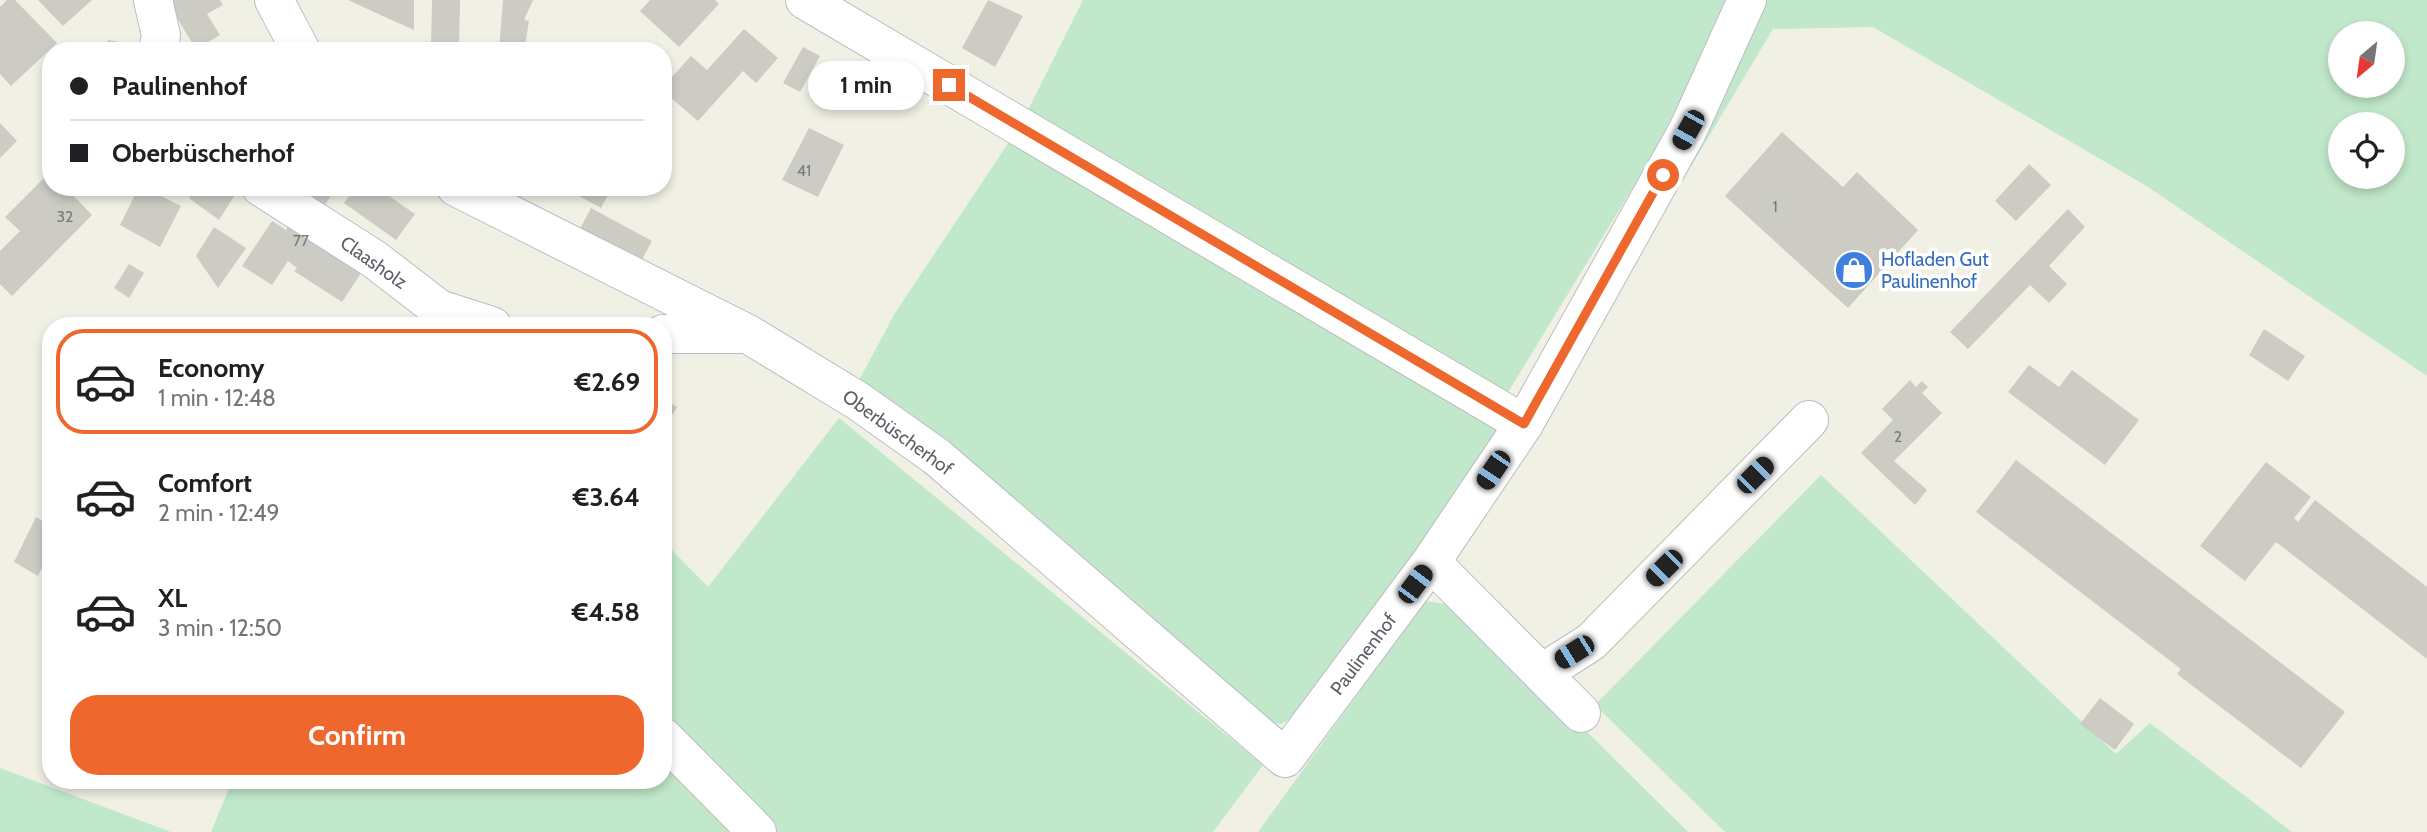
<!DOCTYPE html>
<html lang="en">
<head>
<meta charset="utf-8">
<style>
	:root { --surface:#fff; --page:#f2f2f2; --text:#202124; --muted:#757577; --line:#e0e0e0; --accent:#ee672d }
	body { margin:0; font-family:Cabin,sans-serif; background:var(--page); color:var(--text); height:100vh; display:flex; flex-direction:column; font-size:26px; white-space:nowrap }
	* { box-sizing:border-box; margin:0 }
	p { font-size:23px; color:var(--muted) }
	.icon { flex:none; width:38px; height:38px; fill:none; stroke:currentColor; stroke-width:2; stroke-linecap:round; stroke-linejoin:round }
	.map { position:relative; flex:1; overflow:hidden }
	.drawer { position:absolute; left:42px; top:317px; width:630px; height:472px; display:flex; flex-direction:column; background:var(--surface); border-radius:28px; box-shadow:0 4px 10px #0003 }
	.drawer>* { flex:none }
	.hud { position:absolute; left:42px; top:42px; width:630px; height:154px; border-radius:28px; box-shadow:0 4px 10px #0003; display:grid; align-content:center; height:154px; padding:0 28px; background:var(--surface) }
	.needle { width:46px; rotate:209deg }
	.controls { position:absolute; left:2328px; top:21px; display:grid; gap:14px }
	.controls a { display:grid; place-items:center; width:77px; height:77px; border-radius:50%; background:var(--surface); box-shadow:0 4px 10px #0003; font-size:35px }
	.end { position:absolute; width:32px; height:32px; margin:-16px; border:9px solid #ee672d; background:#fff; box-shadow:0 0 0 4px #fff }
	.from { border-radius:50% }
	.bubble { position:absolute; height:49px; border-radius:24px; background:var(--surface); box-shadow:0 4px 10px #0003; font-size:23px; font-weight:800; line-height:49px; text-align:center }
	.car { position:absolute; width:21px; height:42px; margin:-21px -10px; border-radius:9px; box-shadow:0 0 5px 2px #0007; background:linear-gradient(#222 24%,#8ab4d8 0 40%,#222 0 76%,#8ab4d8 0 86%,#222 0) }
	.hud b { display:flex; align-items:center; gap:24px; height:66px; font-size:26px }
	.hud b+b { border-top:2px solid var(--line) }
	.hud i { width:18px; height:18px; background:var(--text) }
	ul { padding:12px 0 0; list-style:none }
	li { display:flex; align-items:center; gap:21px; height:105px; margin:0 14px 10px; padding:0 14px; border:4px solid transparent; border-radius:28px }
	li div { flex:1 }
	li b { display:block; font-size:26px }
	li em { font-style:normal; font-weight:800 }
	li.on { border-color:var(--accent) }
	li>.icon { width:63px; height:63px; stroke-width:1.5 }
	.action { display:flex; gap:14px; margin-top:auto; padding:14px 28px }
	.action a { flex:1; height:80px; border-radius:28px; background:var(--accent); color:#fff; font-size:28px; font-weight:800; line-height:80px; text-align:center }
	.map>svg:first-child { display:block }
	.green { fill:#c1e8ca; fill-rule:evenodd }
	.building { fill:#ccccc4 }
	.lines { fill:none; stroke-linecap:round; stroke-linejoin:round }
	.minor-casing { stroke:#bcbdc4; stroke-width:40 }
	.minor { stroke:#fff; stroke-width:38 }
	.route { stroke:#ee672d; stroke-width:9 }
	.labels { text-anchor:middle; stroke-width:7; stroke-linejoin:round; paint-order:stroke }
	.number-label { font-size:16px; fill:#797a7e }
	.shop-label { font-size:19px; fill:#366cbe; stroke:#fff; text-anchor:start }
	.street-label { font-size:19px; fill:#5d5f66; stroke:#fff }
</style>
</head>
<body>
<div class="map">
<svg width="2427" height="832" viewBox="0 0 2427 832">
	<rect width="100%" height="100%" fill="#f0f0e5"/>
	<g class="green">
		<polygon points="1083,0 1731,0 1652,156 1507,394 1024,118"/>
		<path d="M1767 0H2427V376L2145 185 1873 27 1773 29 1653 230ZM2340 33H2392V86H2340ZM2340 124H2392V177H2340Z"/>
		<polygon points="1015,133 1516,426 1303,712 1281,724 1261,722 857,384 895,313"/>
		<polygon points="839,418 1263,765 1213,832 211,832 232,781 663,780 663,541 708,587"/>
		<polygon points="1821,475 2116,754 2150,723 2292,832 1725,832 1595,705"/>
		<polygon points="1425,601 1460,606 1688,832 1258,832"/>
		<polygon points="0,768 171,832 0,832"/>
	</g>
	<g class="building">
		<polygon points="7,0 15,0 57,43 11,86 0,74 0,7"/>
		<polygon points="38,0 92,0 63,26"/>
		<polygon points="166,0 220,0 223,5 207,14 220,35 196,49"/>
		<polygon points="348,0 414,0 414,30 385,17"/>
		<polygon points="432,0 460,0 459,45 431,45"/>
		<polygon points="503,0 533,0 524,20 529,21 524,51 499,51"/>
		<polygon points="650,0 715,0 719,4 679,47 640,11"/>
		<polygon points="988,0 1023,16 995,67 962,48"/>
		<polygon points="744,29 778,58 756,83 743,71 698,121 663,91 663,87 691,56 707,70"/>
		<polygon points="108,40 142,46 141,51 106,51"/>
		<polygon points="803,47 820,56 800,92 783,83"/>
		<polygon points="0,123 17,141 0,158"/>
		<polygon points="809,128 844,145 818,197 782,180"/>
		<polygon points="1782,132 1843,187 1857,172 1918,230 1848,308 1725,196"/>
		<polygon points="2029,164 2051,185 2016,221 1995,201"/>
		<polygon points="44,178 59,192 65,187 92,215 12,296 0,284 0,251 20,231 5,217"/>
		<polygon points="121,187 158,187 155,193 181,206 160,247 120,225 135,195"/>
		<polygon points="196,187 227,187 236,193 219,220 189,198"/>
		<polygon points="283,187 331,187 335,190 320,212"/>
		<polygon points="356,187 376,187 415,214 396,240 344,203"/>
		<polygon points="563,187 625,187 620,196 610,191 601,208"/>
		<polygon points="591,208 652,241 634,274 574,240"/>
		<polygon points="2068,209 2085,227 2049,266 2067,284 2049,303 2030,285 1968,349 1950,332"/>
		<polygon points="294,217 367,264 342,302 294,271 297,268 288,261 272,285 242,266 272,221 286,230"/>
		<polygon points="214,227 246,248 218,288 196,256"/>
		<polygon points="129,264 144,273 129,298 114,288"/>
		<polygon points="2264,329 2305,356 2288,381 2249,355"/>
		<polygon points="2029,365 2059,387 2072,370 2139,420 2105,465 2008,392"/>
		<polygon points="1910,380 1916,387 1922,381 1928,387 1922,393 1942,413 1894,461 1927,490 1915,505 1861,453 1893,420 1882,409"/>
		<polygon points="663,399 677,407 663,430"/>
		<polygon points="2016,460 2345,712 2301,768 2177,674 2181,669 1976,512"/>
		<polygon points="2266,462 2311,497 2294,518 2298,522 2315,500 2427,587 2427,659 2276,542 2245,581 2200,546"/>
		<polygon points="36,517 51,526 51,550 38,576 14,562"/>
		<polygon points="2100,698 2134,724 2115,750 2080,724"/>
	</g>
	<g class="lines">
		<g class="minor-casing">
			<g id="minor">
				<polyline points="153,0 161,35 158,51"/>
				<polyline points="274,0 301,51"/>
				<polyline points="805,0 1524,424"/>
				<polyline points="261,187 374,259 439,309 492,326"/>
				<polyline points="456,187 748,334 858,401 937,457 1285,758 1431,562 1524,424 1688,130 1747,0"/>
				<polyline points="663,334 739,334"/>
				<polyline points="1431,562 1581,713"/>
				<polyline points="1542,673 1591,642 1809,420"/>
				<polyline points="663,737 757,832"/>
			</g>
		</g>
		<use href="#minor" class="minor"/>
	</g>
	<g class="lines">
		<polyline class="route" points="949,85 1524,424 1663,175"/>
	</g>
	<defs>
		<g id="shop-disc" transform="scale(2.0125)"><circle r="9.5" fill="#3f7fe0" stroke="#fff"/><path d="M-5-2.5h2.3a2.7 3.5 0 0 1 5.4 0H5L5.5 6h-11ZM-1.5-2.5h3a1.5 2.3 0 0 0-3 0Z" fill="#fff"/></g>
	</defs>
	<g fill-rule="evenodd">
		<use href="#shop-disc" x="1854" y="270"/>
	</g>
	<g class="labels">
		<g class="number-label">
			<text x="804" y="176">41</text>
			<text x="1775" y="212">1</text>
			<text x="65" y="222">32</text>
			<text x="301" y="246">77</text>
			<text x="1898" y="442">2</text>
		</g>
		<g class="shop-label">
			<text x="1881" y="266">Hofladen Gut<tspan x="1881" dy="22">Paulinenhof</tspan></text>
		</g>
		<g class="street-label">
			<text transform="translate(374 262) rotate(35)" y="7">Claasholz</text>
			<text transform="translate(898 432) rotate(36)" y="7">Oberbüscherhof</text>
			<text transform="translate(1363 654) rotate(-53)" y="7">Paulinenhof</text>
		</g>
	</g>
</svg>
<div class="controls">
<a><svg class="needle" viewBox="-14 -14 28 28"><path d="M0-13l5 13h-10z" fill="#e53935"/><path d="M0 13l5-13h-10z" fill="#757577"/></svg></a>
<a><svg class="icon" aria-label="locate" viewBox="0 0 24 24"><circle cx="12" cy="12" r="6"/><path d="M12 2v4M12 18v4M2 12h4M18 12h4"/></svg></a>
</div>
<i class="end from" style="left:1663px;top:175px"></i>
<i class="end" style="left:949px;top:85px"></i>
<div class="bubble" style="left:808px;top:61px;width:116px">1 min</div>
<i class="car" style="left:1688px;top:130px;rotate:209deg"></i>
<i class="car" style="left:1493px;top:470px;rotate:214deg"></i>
<i class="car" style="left:1755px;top:475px;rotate:45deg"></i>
<i class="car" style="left:1664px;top:568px;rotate:225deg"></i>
<i class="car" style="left:1415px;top:584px;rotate:37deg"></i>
<i class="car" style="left:1574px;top:652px;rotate:238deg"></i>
<div class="hud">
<b><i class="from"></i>Paulinenhof</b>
<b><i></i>Oberbüscherhof</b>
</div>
<section class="drawer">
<ul>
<li class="on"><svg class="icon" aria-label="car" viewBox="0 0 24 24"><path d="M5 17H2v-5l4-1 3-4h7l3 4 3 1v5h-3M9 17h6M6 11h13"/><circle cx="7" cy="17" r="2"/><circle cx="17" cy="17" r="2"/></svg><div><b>Economy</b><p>1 min · 12:48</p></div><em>€2.69</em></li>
<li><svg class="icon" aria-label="car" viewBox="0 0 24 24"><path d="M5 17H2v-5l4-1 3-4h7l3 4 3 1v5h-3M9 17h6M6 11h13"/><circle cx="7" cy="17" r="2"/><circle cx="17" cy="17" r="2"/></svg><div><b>Comfort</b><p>2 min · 12:49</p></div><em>€3.64</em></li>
<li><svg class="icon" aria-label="car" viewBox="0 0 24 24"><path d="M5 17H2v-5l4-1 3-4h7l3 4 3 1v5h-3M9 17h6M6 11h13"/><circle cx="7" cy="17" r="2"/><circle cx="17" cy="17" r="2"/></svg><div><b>XL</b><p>3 min · 12:50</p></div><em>€4.58</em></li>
</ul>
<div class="action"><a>Confirm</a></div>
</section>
</div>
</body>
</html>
